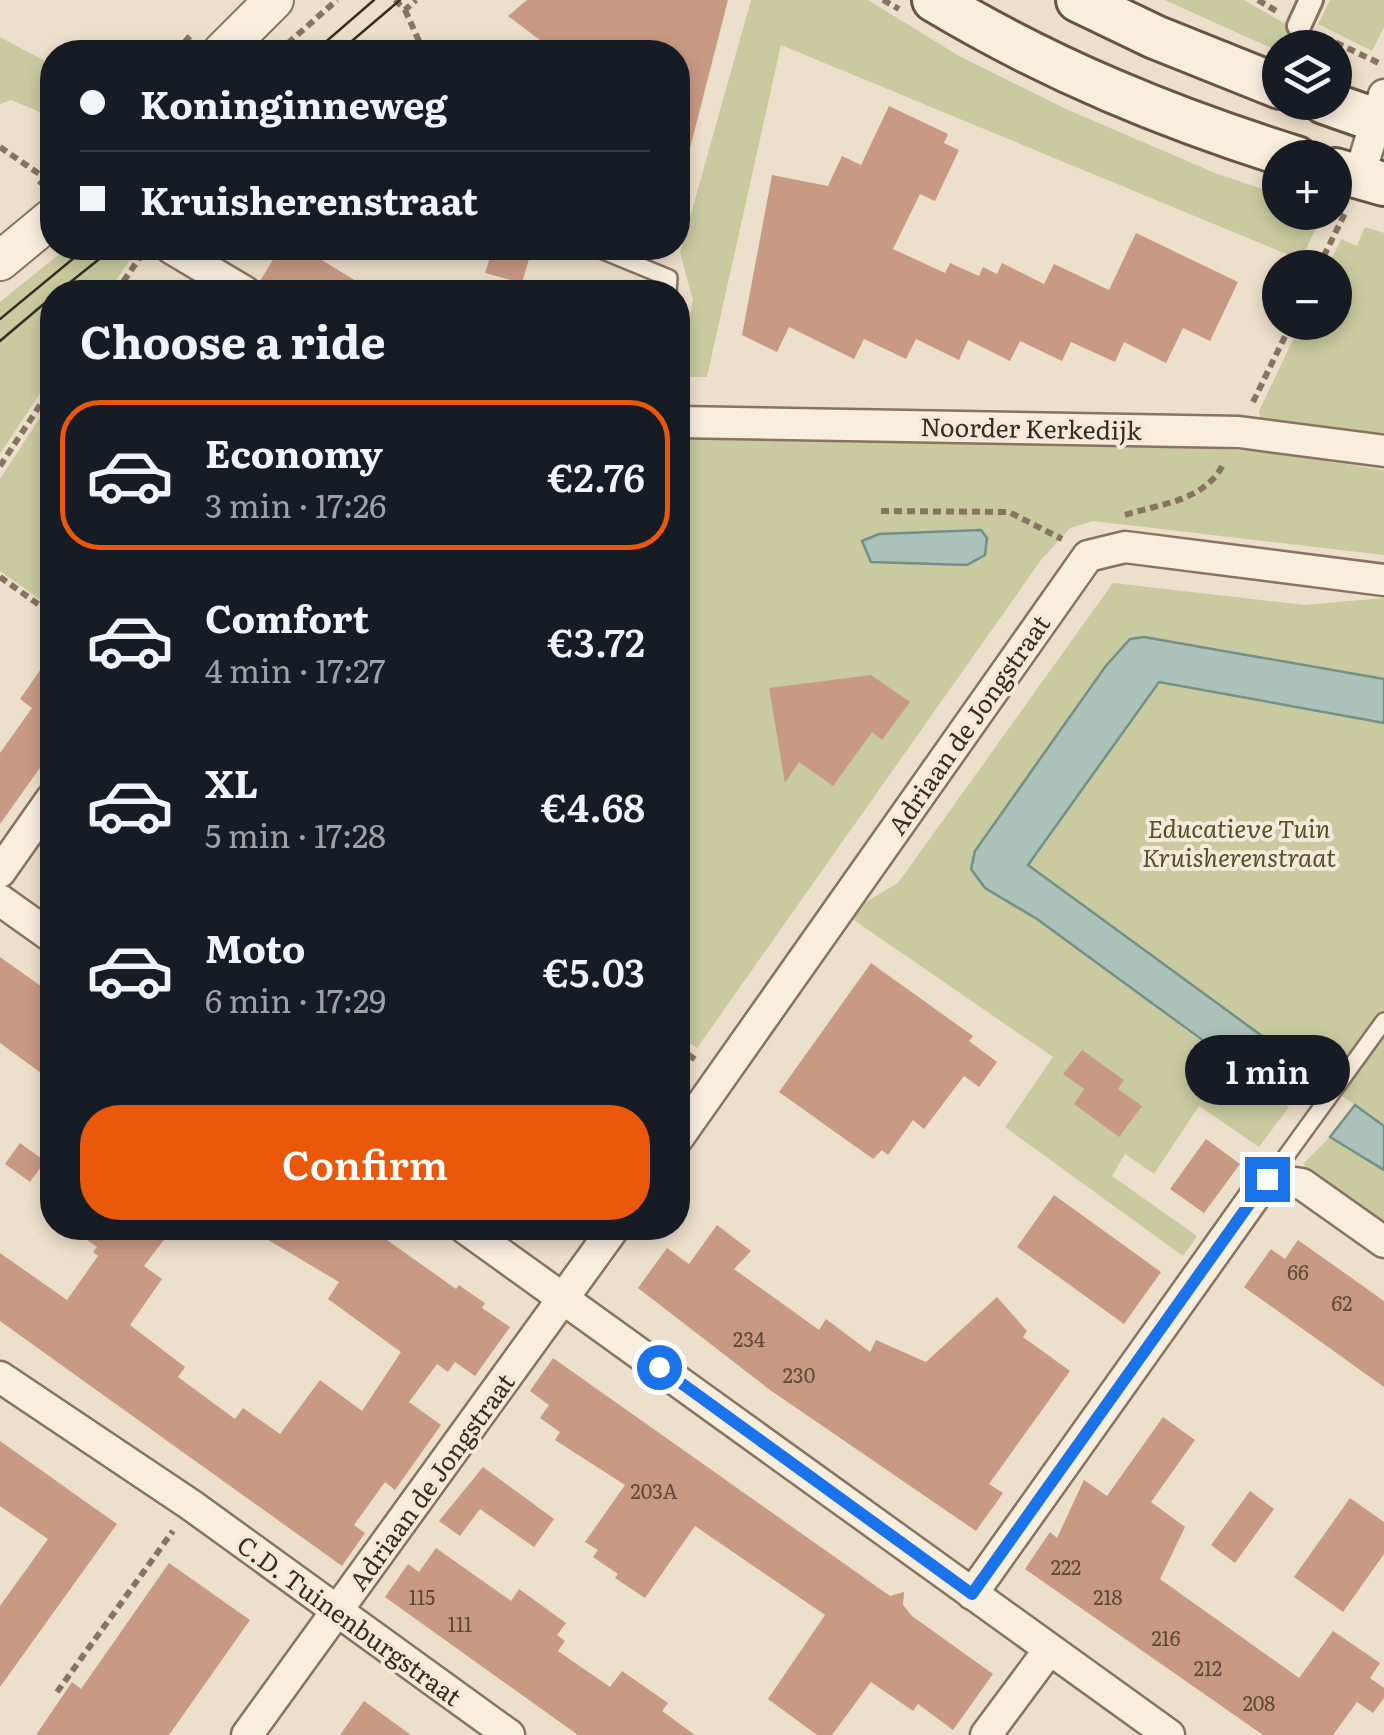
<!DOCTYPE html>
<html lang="en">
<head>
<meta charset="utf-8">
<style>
	:root { --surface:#171b24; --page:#20242c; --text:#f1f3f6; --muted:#9ea1a6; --line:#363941; --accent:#ea580c }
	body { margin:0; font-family:Literata,serif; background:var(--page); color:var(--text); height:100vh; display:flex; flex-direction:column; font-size:38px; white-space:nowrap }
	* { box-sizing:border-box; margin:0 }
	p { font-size:32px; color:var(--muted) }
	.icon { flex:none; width:55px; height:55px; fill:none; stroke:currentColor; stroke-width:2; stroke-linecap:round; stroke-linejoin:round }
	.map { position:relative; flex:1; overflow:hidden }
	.sheet { position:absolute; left:40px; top:280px; width:650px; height:960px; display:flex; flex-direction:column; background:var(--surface); border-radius:40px; box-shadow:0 5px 15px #0003 }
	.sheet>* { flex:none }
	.top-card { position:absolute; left:40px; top:40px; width:650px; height:220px; border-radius:40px; box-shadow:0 5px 15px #0003; display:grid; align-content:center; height:220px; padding:0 40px; background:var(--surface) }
	.controls { position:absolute; left:1262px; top:30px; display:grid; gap:20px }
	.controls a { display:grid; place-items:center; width:90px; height:90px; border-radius:50%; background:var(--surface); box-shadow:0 5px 15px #0003; font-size:50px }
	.end { position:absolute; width:45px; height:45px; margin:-22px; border:12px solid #1a73e8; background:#fff; box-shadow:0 0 0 5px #fff }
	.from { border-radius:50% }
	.bubble { position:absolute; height:70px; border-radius:35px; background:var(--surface); box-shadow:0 5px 15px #0003; font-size:32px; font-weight:600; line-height:70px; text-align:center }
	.top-card b { display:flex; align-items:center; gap:35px; height:95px; font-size:38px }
	.top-card b+b { border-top:2px solid var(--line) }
	.top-card i { width:25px; height:25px; background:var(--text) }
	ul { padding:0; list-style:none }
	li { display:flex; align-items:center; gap:30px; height:150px; margin:0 20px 15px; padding:0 20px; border:5px solid transparent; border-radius:40px }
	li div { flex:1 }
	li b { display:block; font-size:38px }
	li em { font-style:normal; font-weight:600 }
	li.on { border-color:var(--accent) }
	li>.icon { width:90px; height:90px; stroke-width:1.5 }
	h2 { padding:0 40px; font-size:45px; line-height:120px }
	.button { display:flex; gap:20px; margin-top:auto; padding:20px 40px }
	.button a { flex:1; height:115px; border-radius:40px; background:var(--accent); color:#fff; font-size:40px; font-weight:600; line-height:115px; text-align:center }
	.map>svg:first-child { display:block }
	.green { fill:#c9ca9f; fill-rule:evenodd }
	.water { fill:#abc1b9; stroke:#729086; stroke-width:2.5 }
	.building { fill:#c89a84 }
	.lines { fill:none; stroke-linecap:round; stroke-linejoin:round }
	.service-casing { stroke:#887260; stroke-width:20 }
	.pedestrian-casing { stroke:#887260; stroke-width:28 }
	.minor-casing { stroke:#887260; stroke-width:35 }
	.tertiary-casing { stroke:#887260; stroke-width:42 }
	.secondary-casing { stroke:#6a5343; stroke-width:48 }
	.path { stroke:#887260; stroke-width:6; stroke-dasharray:8 5; stroke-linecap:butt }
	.service { stroke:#f7eede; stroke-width:15 }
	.pedestrian { stroke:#f7eede; stroke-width:22 }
	.minor { stroke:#f7eede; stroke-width:30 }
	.tertiary { stroke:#f7eede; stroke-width:38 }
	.secondary { stroke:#f7eede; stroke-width:42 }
	.tram { stroke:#3a2c22; stroke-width:2.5 }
	.route { stroke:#1a73e8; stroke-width:12 }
	.labels { text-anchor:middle; stroke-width:8; stroke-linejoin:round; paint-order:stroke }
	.number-label { font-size:20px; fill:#5e483a }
	.street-label { font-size:25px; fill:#3a2c22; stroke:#f4eada }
	.park-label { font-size:25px; font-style:italic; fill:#4e552a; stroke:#f4eada }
</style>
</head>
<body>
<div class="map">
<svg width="1384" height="1735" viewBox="0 0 1384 1735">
	<rect width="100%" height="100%" fill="#ecdfcb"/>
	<g class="green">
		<polygon points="751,0 868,0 959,56 1066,109 1215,173 1280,195 1280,212 1323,213 1301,260 781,45 707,377 678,377 693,300 680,253"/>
		<polygon points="1165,0 1244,0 1326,47 1280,48 1280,52"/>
		<polygon points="1330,0 1384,0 1384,27 1372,51 1318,24"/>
		<polygon points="0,37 52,65 52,117 11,100 0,104"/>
		<polygon points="1365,227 1384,233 1384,441 1260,419 1259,411 1301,323 1335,322 1335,268 1328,267 1341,239 1357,246"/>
		<polygon points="67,248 109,248 131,258 108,292 52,292 52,375 0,454 0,302"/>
		<polygon points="52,399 52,608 0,571 0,479"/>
		<path d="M678 433 1153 445 1268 452 1384 470V555L1093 521 1070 528 1041 560 697 1048 678 1035ZM980 530 987 538 967 565 908 562 879 534Z"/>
		<polygon points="1113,583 1305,605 1384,598 1384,679 1144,637 1040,760 975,851 985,888 1037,919 1289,1107 1259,1147 1199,1106 1154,1174 1125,1154 1112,1176 1197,1236 1183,1256 1005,1127 1053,1057 845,914 898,883"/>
		<polygon points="1159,682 1384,723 1384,1126 1030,871 1030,859"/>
		<polygon points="1330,1137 1384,1170 1384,1223 1303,1164"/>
	</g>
	<g class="water">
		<polygon points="981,530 987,538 985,555 967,565 871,562 862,541 879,534"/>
		<polygon points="1144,637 1384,679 1384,723 1159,682 1028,865 1310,1071 1283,1099 1037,919 985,888 971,869 975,851 1105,667 1130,639"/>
		<polygon points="1355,1105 1384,1126 1384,1170 1330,1137"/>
	</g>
	<g class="building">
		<polygon points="527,0 728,0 687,160 678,158 678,52 556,52 508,16"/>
		<polygon points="889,106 948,134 944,143 959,150 935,201 920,194 893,249 945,273 950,263 979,276 983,267 997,274 1002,263 1044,284 1054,264 1109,290 1136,233 1238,282 1210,341 1183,328 1166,363 1124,342 1115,362 1071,342 1062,361 1020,341 1010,361 968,340 959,360 916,339 906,359 864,339 854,359 789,327 777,352 742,335 772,175 828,186 842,156 861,165"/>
		<polygon points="280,248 302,248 374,292 264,292 260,281"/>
		<polygon points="493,248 531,252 522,283 485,273"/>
		<polygon points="52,653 52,751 0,824 0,753 32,708 20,699"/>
		<polygon points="871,675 910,702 882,740 872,732 833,786 799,762 785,783 769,688"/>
		<polygon points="0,957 52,994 52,1081 0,1043"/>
		<polygon points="871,963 973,1036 969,1041 997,1062 979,1087 964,1076 924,1129 913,1120 888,1155 882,1150 873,1159 779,1092"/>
		<polygon points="1082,1050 1124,1080 1118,1089 1142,1106 1119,1137 1074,1104 1084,1089 1063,1074"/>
		<polygon points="1206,1139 1240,1164 1204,1213 1170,1189"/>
		<polygon points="20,1143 45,1161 30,1182 5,1164"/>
		<polygon points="1054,1195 1161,1272 1124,1324 1017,1247"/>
		<polygon points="717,1225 751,1251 734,1269 819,1330 826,1319 870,1352 876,1340 926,1362 997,1297 1027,1331 1023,1337 1070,1371 989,1484 1003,1493 976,1531 770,1390 638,1288 667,1248 689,1264"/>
		<polygon points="70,1228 173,1228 144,1266 162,1279 130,1325 185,1367 178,1377 235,1419 243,1408 280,1434 320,1380 362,1411 401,1352 328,1299 339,1282 248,1228 370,1228 456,1289 459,1285 473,1295 485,1303 482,1308 510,1327 475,1376 455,1362 448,1372 437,1364 409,1402 441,1425 395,1490 385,1482 354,1525 365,1533 342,1566 0,1321 0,1253 67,1300 98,1256 93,1252 97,1247"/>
		<polygon points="1298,1240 1384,1301 1384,1387 1244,1287 1271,1249 1285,1259"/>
		<polygon points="553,1358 890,1596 904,1592 903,1605 912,1616 993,1674 953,1730 918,1704 913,1711 871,1682 832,1735 817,1735 768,1699 825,1615 695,1526 645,1598 615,1578 618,1574 593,1557 598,1550 585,1542 625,1485 555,1440 560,1432 540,1418 549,1405 530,1391"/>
		<polygon points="1163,1417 1195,1440 1151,1502 1185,1527 1160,1579 1299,1678 1333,1631 1380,1663 1370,1678 1384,1688 1384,1698 1373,1713 1357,1702 1333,1735 1263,1735 1025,1569 1050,1532 1057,1538 1084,1480 1107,1496"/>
		<polygon points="0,1441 117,1524 0,1687 0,1606 48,1539 0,1506"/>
		<polygon points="483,1467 554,1519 534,1547 480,1509 460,1536 439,1521"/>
		<polygon points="1250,1491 1274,1509 1235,1563 1211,1545"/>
		<polygon points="1350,1498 1384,1522 1384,1554 1343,1612 1294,1577"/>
		<polygon points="436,1548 511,1601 519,1589 566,1623 557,1635 565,1641 558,1651 610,1687 622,1671 668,1703 662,1711 695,1735 578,1735 385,1597 408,1564 419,1572"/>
		<polygon points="169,1563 250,1620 169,1735 36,1735 72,1682 81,1689"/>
		<polygon points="364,1701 411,1735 340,1735"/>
	</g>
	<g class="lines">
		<g class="service-casing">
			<g id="service">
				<polyline points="596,248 669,278 668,292"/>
				<polyline points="1281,1180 1284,1159 1384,1021"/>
			</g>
		</g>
		<g class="pedestrian-casing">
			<polyline id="pedestrian" points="1299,26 1311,0"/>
		</g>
		<g class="minor-casing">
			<g id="minor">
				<polyline points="1359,177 1384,95"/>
				<polyline points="171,248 245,292"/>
				<polyline points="678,422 1239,432 1384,451"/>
				<polyline points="0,872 52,798"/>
				<polyline points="0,900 52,937"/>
				<polyline points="678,1138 1088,556 1125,547 1384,580"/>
				<polyline points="465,1228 1169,1735"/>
				<polyline points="0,1377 191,1505 509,1735"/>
				<polyline points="972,1594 1267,1179 1302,1184 1384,1242"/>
				<polyline points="247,1735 614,1228"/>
				<polyline points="986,1735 1049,1650"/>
			</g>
		</g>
		<g class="tertiary-casing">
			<g id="tertiary">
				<polyline points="222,52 274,0"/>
				<polyline points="0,261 52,218"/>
			</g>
		</g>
		<g class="secondary-casing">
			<g id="secondary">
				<path d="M934 0C1049 69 1168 118 1296 158"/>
				<polyline points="1078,0 1155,37 1280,87"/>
				<polyline points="1324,102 1384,123"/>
				<polyline points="1335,170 1384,184"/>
			</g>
		</g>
		<g class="path">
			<polyline points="395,0 405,10 416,0"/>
			<polyline points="883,0 899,9"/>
			<polyline points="1258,0 1278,12"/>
			<polyline points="405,10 424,52"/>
			<polyline points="1324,37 1381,64"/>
			<polyline points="176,52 190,36"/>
			<polyline points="278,52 337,0"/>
			<polyline points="0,147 48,180"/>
			<polyline points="39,185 52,172"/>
			<polyline points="1318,268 1346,211"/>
			<polyline points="116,292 141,256"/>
			<polyline points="1253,402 1292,322"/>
			<polyline points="0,466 52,387"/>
			<polyline points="881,511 1009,512 1062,539"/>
			<path d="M1125 515C1163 503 1205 501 1224 463"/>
			<polyline points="0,577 52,614"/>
			<polyline points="678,1047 697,1061"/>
			<polyline points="57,1692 173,1531"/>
		</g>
		<use href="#service" class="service"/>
		<use href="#pedestrian" class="pedestrian"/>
		<use href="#minor" class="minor"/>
		<use href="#tertiary" class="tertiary"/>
		<use href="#secondary" class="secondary"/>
		<g class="tram">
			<polyline points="314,52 374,0"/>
			<polyline points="339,52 400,0"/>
			<polyline points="58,292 113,248"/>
			<polyline points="0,319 86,248"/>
			<polyline points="0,341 52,297"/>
		</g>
	</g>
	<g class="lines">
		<polyline class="route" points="659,1367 972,1594 1267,1179"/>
	</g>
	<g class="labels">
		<g class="number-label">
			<text x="1298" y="1280">66</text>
			<text x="1342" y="1311">62</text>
			<text x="749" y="1347">234</text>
			<text x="799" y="1383">230</text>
			<text x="654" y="1499">203A</text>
			<text x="1066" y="1575">222</text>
			<text x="422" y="1605">115</text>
			<text x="1108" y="1605">218</text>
			<text x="460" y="1632">111</text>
			<text x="1166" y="1646">216</text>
			<text x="1208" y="1676">212</text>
			<text x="1259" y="1711">208</text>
		</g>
		<g class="street-label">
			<text transform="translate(1031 429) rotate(1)" y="9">Noorder Kerkedijk</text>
			<text transform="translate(969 725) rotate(-55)" y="9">Adriaan de Jongstraat</text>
			<text transform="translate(432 1482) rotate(-54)" y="9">Adriaan de Jongstraat</text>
			<text transform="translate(349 1621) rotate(36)" y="9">C.D. Tuinenburgstraat</text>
		</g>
		<g class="park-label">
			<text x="1239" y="838">Educatieve Tuin<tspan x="1239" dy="29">Kruisherenstraat</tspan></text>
		</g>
	</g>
</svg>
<div class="controls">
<a><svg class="icon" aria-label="layers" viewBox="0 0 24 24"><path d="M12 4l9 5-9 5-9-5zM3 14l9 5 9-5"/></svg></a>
<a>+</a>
<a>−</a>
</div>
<i class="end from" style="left:659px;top:1367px"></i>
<i class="end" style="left:1267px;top:1179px"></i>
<div class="bubble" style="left:1185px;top:1035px;width:165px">1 min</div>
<div class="top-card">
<b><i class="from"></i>Koninginneweg</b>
<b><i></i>Kruisherenstraat</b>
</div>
<section class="sheet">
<h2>Choose a ride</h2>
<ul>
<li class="on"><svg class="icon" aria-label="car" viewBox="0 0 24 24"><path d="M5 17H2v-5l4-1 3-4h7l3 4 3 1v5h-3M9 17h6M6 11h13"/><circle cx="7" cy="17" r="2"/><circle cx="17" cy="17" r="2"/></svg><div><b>Economy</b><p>3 min · 17:26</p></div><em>€2.76</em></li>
<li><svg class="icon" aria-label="car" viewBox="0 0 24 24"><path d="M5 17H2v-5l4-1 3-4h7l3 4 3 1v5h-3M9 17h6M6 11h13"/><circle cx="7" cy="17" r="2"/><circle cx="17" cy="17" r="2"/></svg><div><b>Comfort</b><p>4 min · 17:27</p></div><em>€3.72</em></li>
<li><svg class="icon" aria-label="car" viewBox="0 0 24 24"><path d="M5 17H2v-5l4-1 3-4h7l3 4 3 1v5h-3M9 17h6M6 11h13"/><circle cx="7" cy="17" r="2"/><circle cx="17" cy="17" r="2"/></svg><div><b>XL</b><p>5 min · 17:28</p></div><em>€4.68</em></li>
<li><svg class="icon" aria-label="car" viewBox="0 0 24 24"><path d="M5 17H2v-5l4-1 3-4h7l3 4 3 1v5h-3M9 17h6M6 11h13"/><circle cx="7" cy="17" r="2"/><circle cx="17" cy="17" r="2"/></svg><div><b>Moto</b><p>6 min · 17:29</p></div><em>€5.03</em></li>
</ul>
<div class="button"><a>Confirm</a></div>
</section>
</div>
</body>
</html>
